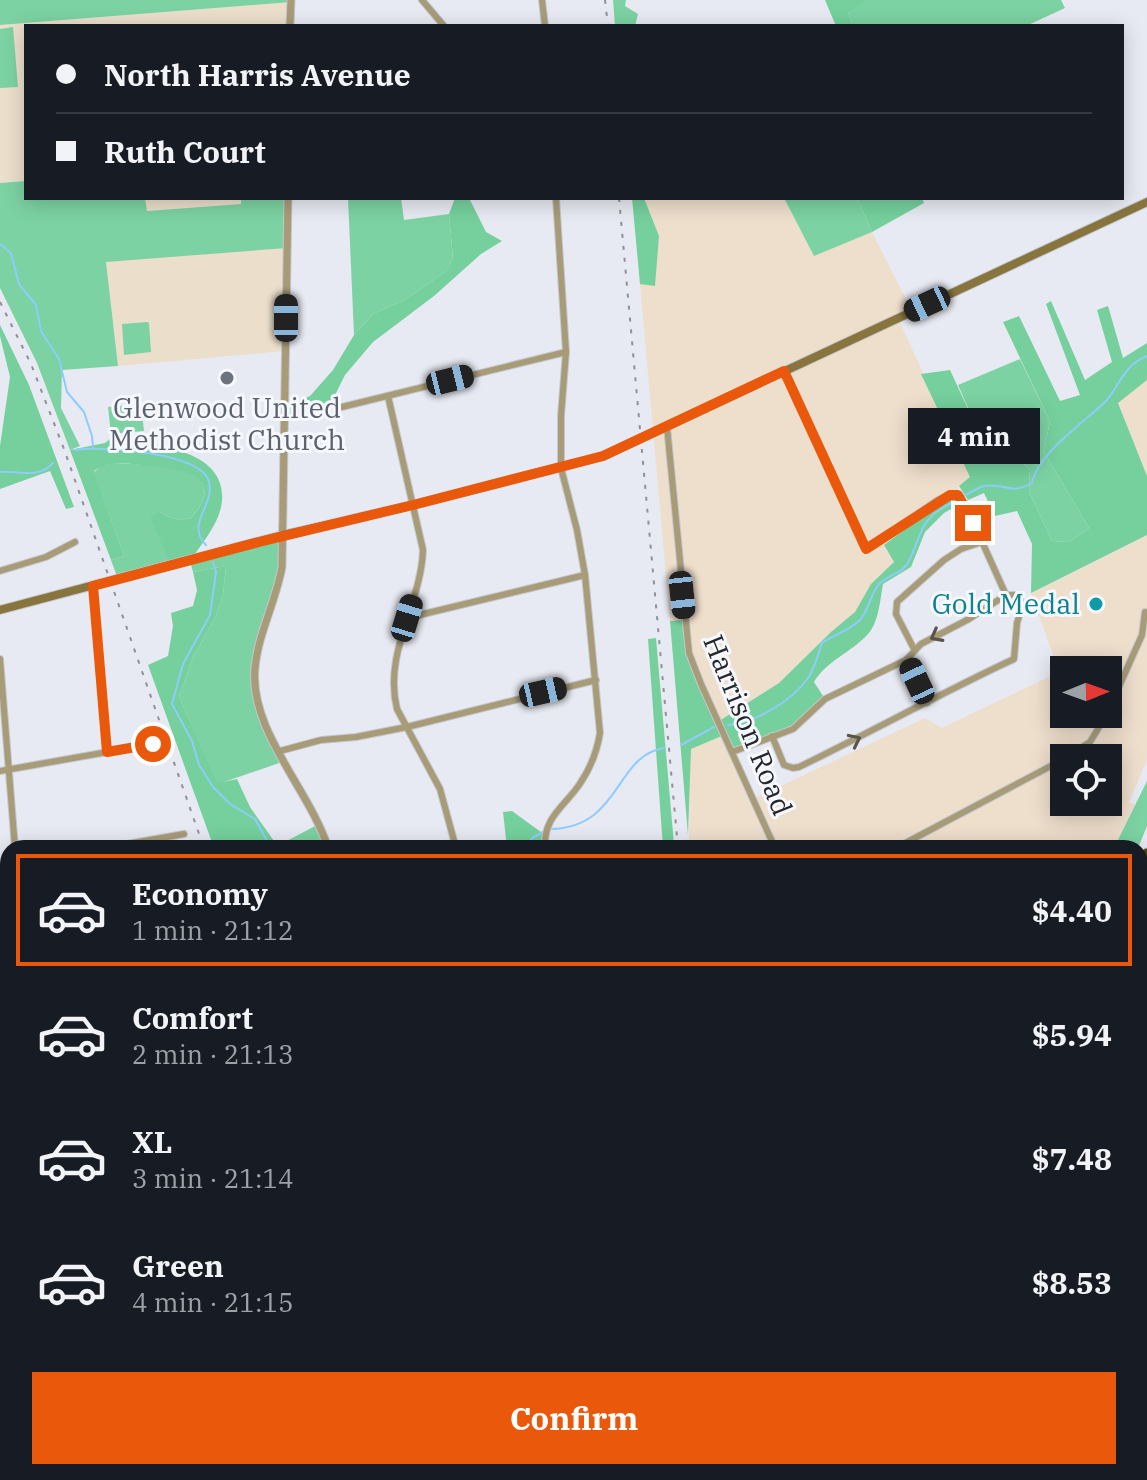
<!DOCTYPE html>
<html lang="en">
<head>
<meta charset="utf-8">
<style>
	:root { --surface:#171b24; --page:#20242c; --text:#f1f3f6; --muted:#9ea1a6; --line:#363941; --accent:#ea580c }
	body { margin:0; font-family:"IBM Plex Serif",serif; background:var(--page); color:var(--text); height:100vh; display:flex; flex-direction:column; font-size:30px; white-space:nowrap }
	* { box-sizing:border-box; margin:0 }
	p { font-size:26px; color:var(--muted) }
	.icon { flex:none; width:44px; height:44px; fill:none; stroke:currentColor; stroke-width:2; stroke-linecap:round; stroke-linejoin:round }
	.map { position:relative; flex:1; overflow:hidden }
	.drawer { position:absolute; left:0px; top:840px; width:1148px; height:640px; display:flex; flex-direction:column; background:var(--surface); border-radius:24px 24px 0 0; box-shadow:0 4px 20px #0003 }
	.drawer>* { flex:none }
	.guide { position:absolute; left:24px; top:24px; width:1100px; height:176px; border-radius:0px; box-shadow:0 4px 20px #0003; display:grid; align-content:center; height:176px; padding:0 32px; background:var(--surface) }
	.needle { width:52px; rotate:89deg }
	.tools { position:absolute; left:1050px; top:656px; display:grid; gap:16px }
	.tools a { display:grid; place-items:center; width:72px; height:72px; border-radius:0px; background:var(--surface); box-shadow:0 4px 20px #0003; font-size:40px }
	.end { position:absolute; width:36px; height:36px; margin:-18px; border:10px solid #ea580c; background:#fff; box-shadow:0 0 0 4px #fff }
	.from { border-radius:50% }
	.bubble { position:absolute; height:56px; border-radius:0px; background:var(--surface); box-shadow:0 4px 20px #0003; font-size:26px; font-weight:800; line-height:56px; text-align:center }
	.car { position:absolute; width:24px; height:48px; margin:-24px -12px; border-radius:10px; box-shadow:0 0 6px 2px #0007; background:linear-gradient(#222 24%,#8ab4d8 0 40%,#222 0 76%,#8ab4d8 0 86%,#222 0) }
	.guide b { display:flex; align-items:center; gap:28px; height:76px; font-size:30px }
	.guide b+b { border-top:2px solid var(--line) }
	.guide i { width:20px; height:20px; background:var(--text) }
	ul { padding:14px 0 0; list-style:none }
	li { display:flex; align-items:center; gap:24px; height:112px; margin:0 16px 12px; padding:0 16px; border:4px solid transparent; border-radius:0px }
	li div { flex:1 }
	li b { display:block; font-size:30px }
	li em { font-style:normal; font-weight:800 }
	li.on { border-color:var(--accent) }
	li>.icon { width:72px; height:72px; stroke-width:1.5 }
	.cta { display:flex; gap:16px; margin-top:auto; padding:16px 32px }
	.cta a { flex:1; height:92px; border-radius:0px; background:var(--accent); color:#fff; font-size:32px; font-weight:800; line-height:92px; text-align:center }
	.map>svg:first-child { display:block }
	.industrial { fill:#eedecc; fill-rule:evenodd }
	.education { fill:#ebdfcb }
	.green { fill:#7cd2a2 }
	.forest { fill:#75d09d }
	.lines { fill:none; stroke-linecap:round; stroke-linejoin:round }
	.stream { stroke:#8ecdfb; stroke-width:2 }
	.minor-casing { stroke:#c5c7cf; stroke-width:8 }
	.tertiary-casing { stroke:#c5c7cf; stroke-width:9 }
	.secondary-casing { stroke:#c5c7cf; stroke-width:10 }
	.motorway-casing { stroke:#c5c7cf; stroke-width:13 }
	.minor { stroke:#a89c78; stroke-width:6 }
	.tertiary { stroke:#a89c78; stroke-width:7 }
	.secondary { stroke:#88753e; stroke-width:8 }
	.motorway { stroke:#544413; stroke-width:11 }
	.rail { stroke:#909197; stroke-width:2; stroke-dasharray:4 8; stroke-linecap:butt }
	.oneway { stroke:#595549 }
	.route { stroke:#ea580c; stroke-width:10 }
	.worship-dot { fill:#6b7280; stroke:#f6f8fe; stroke-width:3 }
	.culture-dot { fill:#0f9aa8; stroke:#f6f8fe; stroke-width:3 }
	.labels { text-anchor:middle; stroke-width:6; stroke-linejoin:round; paint-order:stroke }
	.worship-label { font-size:28px; fill:#5b616d; stroke:#f6f8fe }
	.culture-label { font-size:28px; fill:#0d838f; stroke:#f6f8fe; text-anchor:end }
	.street-label { font-size:28px; fill:#252629; stroke:#f6f8fe }
</style>
</head>
<body>
<div class="map">
<svg width="1147" height="1480" viewBox="0 0 1147 1480">
	<rect width="100%" height="100%" fill="#e8eaf3"/>
	<g class="industrial">
		<polygon points="644,198 784,198 814,256 872,232 912,311 898,318 971,478 959,486 956,496 884,546 894,562 871,584 855,612 831,632 779,683 718,721 695,669 685,620 670,621 640,284 655,285 659,236"/>
		<polygon points="1147,380 1147,476 1118,402"/>
		<path d="M1147 535V760L1129 802 1135 804 1114 848H689L690 749 724 735 753 799 925 718 942 728 1059 672 1031 593ZM1064 670H1108V714H1064ZM1064 758H1108V802H1064Z"/>
		<polygon points="1147,1006 1147,1167 1140,1170 1140,1024"/>
		<polygon points="1147,1221 1147,1480 978,1480 980,1472 1140,1472 1140,1224"/>
		<polygon points="298,1472 365,1472 366,1480 301,1480"/>
		<polygon points="666,1472 852,1472 849,1480 663,1480"/>
	</g>
	<g class="education">
		<polygon points="291,2 290,26 26,26 26,181 0,183 0,25"/>
		<polygon points="145,198 241,198 242,204 146,211"/>
		<polygon points="287,248 286,351 118,366 106,261"/>
	</g>
	<g class="green">
		<polygon points="0,0 291,0 291,2 0,25"/>
		<polygon points="613,0 626,0 625,6 638,14 635,26 615,26"/>
		<polygon points="864,0 1061,0 1065,8 1026,26 853,26 848,13 864,2"/>
		<polygon points="13,27 18,87 0,88 0,29"/>
		<polygon points="26,181 26,198 145,198 147,211 241,204 241,198 288,198 287,248 106,262 118,366 62,370 61,408 80,446 70,450 37,363 0,288 0,183"/>
		<polygon points="348,198 401,198 404,220 449,214 453,259 446,271 406,299 373,314 354,335"/>
		<polygon points="784,198 857,198 872,232 814,256"/>
		<polygon points="147,322 149,323 151,352 124,355 122,324"/>
		<polygon points="1020,359 1050,421 1044,452 1089,528 1069,542 1052,541 1029,492 1030,470 1017,458 987,451 958,385"/>
		<polygon points="141,404 144,431 111,434 108,407"/>
		<path d="M114 463C145 465 239 464 191 518 179 521 171 519 160 512L171 565 118 579 111 560 124 556 94 472 101 466Z"/>
		<polygon points="283,535 282,567 258,651 259,706 285,761 218,784 179,697 193,657 215,618 223,595 226,566 193,572 190,561"/>
		<polygon points="1147,781 1147,826 1138,848 1114,848"/>
		<polygon points="319,824 328,848 279,848 277,846"/>
		<polygon points="1147,948 1147,1006 1140,1024 1140,965"/>
	</g>
	<g class="forest">
		<polygon points="825,0 864,0 865,2 848,13 853,26 836,26"/>
		<polygon points="455,198 469,198 486,232 502,241 481,254 434,296 373,342 345,375 328,409 285,419 285,405 310,396 333,370 354,335 373,314 406,299 446,271 453,259 449,214"/>
		<polygon points="632,198 644,198 659,236 655,286 640,284"/>
		<polygon points="857,198 922,198 924,203 872,232"/>
		<polygon points="1051,301 1085,380 1112,362 1097,310 1108,306 1123,358 1147,343 1147,380 1118,403 1147,476 1147,535 1031,593 1032,544 1017,511 995,516 984,493 968,500 959,486 970,477 921,374 950,370 987,450 1017,458 1030,470 1029,492 1052,541 1069,542 1089,528 1044,452 1050,421 1003,322 1019,316 1060,401 1080,395 1046,304"/>
		<polygon points="0,325 29,385 74,507 66,509 50,471 0,489 0,446 10,377 0,336"/>
		<path d="M110 439C146 443 227 447 222 501 220 523 202 543 190 561L171 565 150 516 160 512C171 519 179 521 191 518 227 478 183 469 150 466 130 464 110 459 94 471L124 556 111 560 70 450 105 443Z"/>
		<path d="M956 496 960 504 944 513 925 532 911 567 883 584C880 600 879 622 868 634 851 653 827 660 814 682L825 699 797 726 732 752 724 735 691 749 688 835 670 621 685 620 689 653 719 721 779 683 831 632 855 612 871 584 894 562 884 545 941 503Z"/>
		<polygon points="226,566 223,595 215,618 193,657 179,697 218,783 237,779 250,807 279,848 214,848 148,665 168,656 173,626 171,613 193,606 197,590 193,572"/>
		<polygon points="656,638 673,833 674,848 663,848 648,639"/>
		<polygon points="512,811 545,835 543,848 507,848 503,812"/>
	</g>
	<g class="lines">
		<g class="stream">
			<polyline points="0,244 11,253 19,284 36,305 41,331 59,359 67,392 84,412 92,436 93,447"/>
			<path d="M75 450C100 446 202 452 209 482 215 506 185 523 206 545"/>
			<path d="M0 472C20 470 37 480 53 463"/>
			<polyline points="213,562 216,572 210,615 183,664 172,704 192,741 199,765 213,787 230,804 255,819 271,848"/>
			<path d="M728 725C756 722 791 702 808 678 815 668 818 654 822 643 833 635 850 630 859 621 870 610 870 593 880 583 889 574 903 574 909 561 919 542 919 522 941 509 950 504 976 488 984 486 1005 482 1010 496 1032 483 1037 454 1086 421 1106 401 1121 384 1122 367 1147 356"/>
			<polyline points="681,745 714,727"/>
			<path d="M551 829C622 827 614 756 664 748"/>
			<polyline points="526,848 532,838 545,831"/>
			<polyline points="220,1472 223,1480"/>
		</g>
		<g class="minor-casing">
			<g id="minor">
				<polyline points="422,0 444,26"/>
				<polyline points="542,0 545,26"/>
				<polyline points="784,371 866,549 938,500 950,495 958,495 965,504 1006,595"/>
				<path d="M388 396 423 550C421 605 383 652 397 709L440 789 456 848"/>
				<polyline points="342,407 566,352"/>
				<polyline points="667,427 689,653 701,684 775,848"/>
				<polyline points="0,571 46,557 75,542"/>
				<polyline points="93,586 107,752"/>
				<polyline points="407,618 585,575"/>
				<polyline points="914,649 896,614 897,602 944,560 961,549 982,542"/>
				<polyline points="0,659 15,848"/>
				<polyline points="906,660 927,703"/>
				<polyline points="1108,711 1142,635 1145,612"/>
				<path d="M772 736 784 765 793 768 799 767C871 732 941 693 1014 659L1017 623 1023 603 1014 595H1006"/>
				<polyline points="280,751 321,740 356,737 407,727 596,680"/>
				<polyline points="732,752 793,729 825,699 906,660 921,644 969,619 1006,595"/>
				<polyline points="1065,758 1090,742 1107,714"/>
				<polyline points="0,771 153,744"/>
				<polyline points="104,848 184,834"/>
				<path d="M545 848C543 816 566 806 581 782 591 767 597 751 600 733L585 575 577 530 561 468V416L566 352 556 198"/>
				<polyline points="896,848 1064,759"/>
				<polyline points="0,866 8,865"/>
				<polyline points="0,970 8,969"/>
				<polyline points="0,1077 8,1076"/>
				<polyline points="0,1138 8,1137"/>
				<polyline points="0,1256 8,1256"/>
				<polyline points="0,1356 8,1355"/>
				<polyline points="0,1440 8,1439"/>
				<polyline points="161,1472 165,1480"/>
				<polyline points="240,1472 242,1480"/>
				<polyline points="1062,1472 1066,1480"/>
				<polyline points="408,1479 449,1472"/>
				<polyline points="760,1480 761,1472"/>
			</g>
		</g>
		<g class="tertiary-casing">
			<g id="tertiary">
				<polyline points="290,26 291,0"/>
				<path d="M288 198 282 567C276 601 258 634 255 668 249 731 310 790 328 848"/>
				<polyline points="466,1472 467,1480"/>
			</g>
		</g>
		<g class="secondary-casing">
			<polyline id="secondary" points="0,610 283,535 413,505 603,456 1147,202"/>
		</g>
		<g class="motorway-casing">
			<g id="motorway">
				<polyline points="1140,872 1147,854"/>
				<polyline points="1140,930 1147,913"/>
				<polyline points="881,1480 884,1472"/>
				<polyline points="893,1480 895,1472"/>
				<polyline points="909,1480 912,1472"/>
				<polyline points="942,1480 943,1472"/>
			</g>
		</g>
		<use href="#minor" class="minor"/>
		<use href="#tertiary" class="tertiary"/>
		<use href="#secondary" class="secondary"/>
		<use href="#motorway" class="motorway"/>
		<g class="rail">
			<polyline points="605,0 608,26"/>
			<polyline points="619,198 678,848"/>
			<polyline points="0,302 31,364 64,449 204,848"/>
			<polyline points="379,1472 381,1480"/>
			<polyline points="640,1480 642,1472"/>
		</g>
	</g>
	<defs><path id="oneway-chevron" d="M-2-3.5L2.5 0L-2 3.5" fill="none" stroke-width="1.6" stroke-linecap="round" stroke-linejoin="round" transform="scale(2)"/></defs>
	<g class="oneway">
		<use href="#oneway-chevron" transform="translate(936 636) rotate(152)"/>
		<use href="#oneway-chevron" transform="translate(855 740) rotate(-26)"/>
	</g>
	<g class="lines">
		<polyline class="route" points="153,744 107,752 93,586 259,542 413,505 603,456 784,371 866,549 950,495 958,495 973,523"/>
	</g>
	<circle class="worship-dot" cx="227" cy="378" r="8"/>
	<circle class="culture-dot" cx="1096" cy="604" r="8"/>
	<g class="labels">
		<g class="worship-label">
			<text x="227" y="418">Glenwood United<tspan x="227" dy="32">Methodist Church</tspan></text>
		</g>
		<g class="culture-label">
			<text x="1080" y="614">Gold Medal</text>
		</g>
		<g class="street-label">
			<text transform="translate(748 725) rotate(68)" y="10">Harrison Road</text>
		</g>
	</g>
</svg>
<div class="tools">
<a><svg class="needle" viewBox="-14 -14 28 28"><path d="M0-13l5 13h-10z" fill="#e53935"/><path d="M0 13l5-13h-10z" fill="#9ea1a6"/></svg></a>
<a><svg class="icon" aria-label="locate" viewBox="0 0 24 24"><circle cx="12" cy="12" r="6"/><path d="M12 2v4M12 18v4M2 12h4M18 12h4"/></svg></a>
</div>
<i class="end from" style="left:153px;top:744px"></i>
<i class="end" style="left:973px;top:523px"></i>
<div class="bubble" style="left:908px;top:408px;width:132px">4 min</div>
<i class="car" style="left:927px;top:304px;rotate:245deg"></i>
<i class="car" style="left:286px;top:318px;rotate:0deg"></i>
<i class="car" style="left:450px;top:380px;rotate:76deg"></i>
<i class="car" style="left:682px;top:595px;rotate:174deg"></i>
<i class="car" style="left:407px;top:618px;rotate:17deg"></i>
<i class="car" style="left:917px;top:681px;rotate:335deg"></i>
<i class="car" style="left:543px;top:692px;rotate:77deg"></i>
<div class="guide">
<b><i class="from"></i>North Harris Avenue</b>
<b><i></i>Ruth Court</b>
</div>
<section class="drawer">
<ul>
<li class="on"><svg class="icon" aria-label="car" viewBox="0 0 24 24"><path d="M5 17H2v-5l4-1 3-4h7l3 4 3 1v5h-3M9 17h6M6 11h13"/><circle cx="7" cy="17" r="2"/><circle cx="17" cy="17" r="2"/></svg><div><b>Economy</b><p>1 min · 21:12</p></div><em>$4.40</em></li>
<li><svg class="icon" aria-label="car" viewBox="0 0 24 24"><path d="M5 17H2v-5l4-1 3-4h7l3 4 3 1v5h-3M9 17h6M6 11h13"/><circle cx="7" cy="17" r="2"/><circle cx="17" cy="17" r="2"/></svg><div><b>Comfort</b><p>2 min · 21:13</p></div><em>$5.94</em></li>
<li><svg class="icon" aria-label="car" viewBox="0 0 24 24"><path d="M5 17H2v-5l4-1 3-4h7l3 4 3 1v5h-3M9 17h6M6 11h13"/><circle cx="7" cy="17" r="2"/><circle cx="17" cy="17" r="2"/></svg><div><b>XL</b><p>3 min · 21:14</p></div><em>$7.48</em></li>
<li><svg class="icon" aria-label="car" viewBox="0 0 24 24"><path d="M5 17H2v-5l4-1 3-4h7l3 4 3 1v5h-3M9 17h6M6 11h13"/><circle cx="7" cy="17" r="2"/><circle cx="17" cy="17" r="2"/></svg><div><b>Green</b><p>4 min · 21:15</p></div><em>$8.53</em></li>
</ul>
<div class="cta"><a>Confirm</a></div>
</section>
</div>
</body>
</html>
